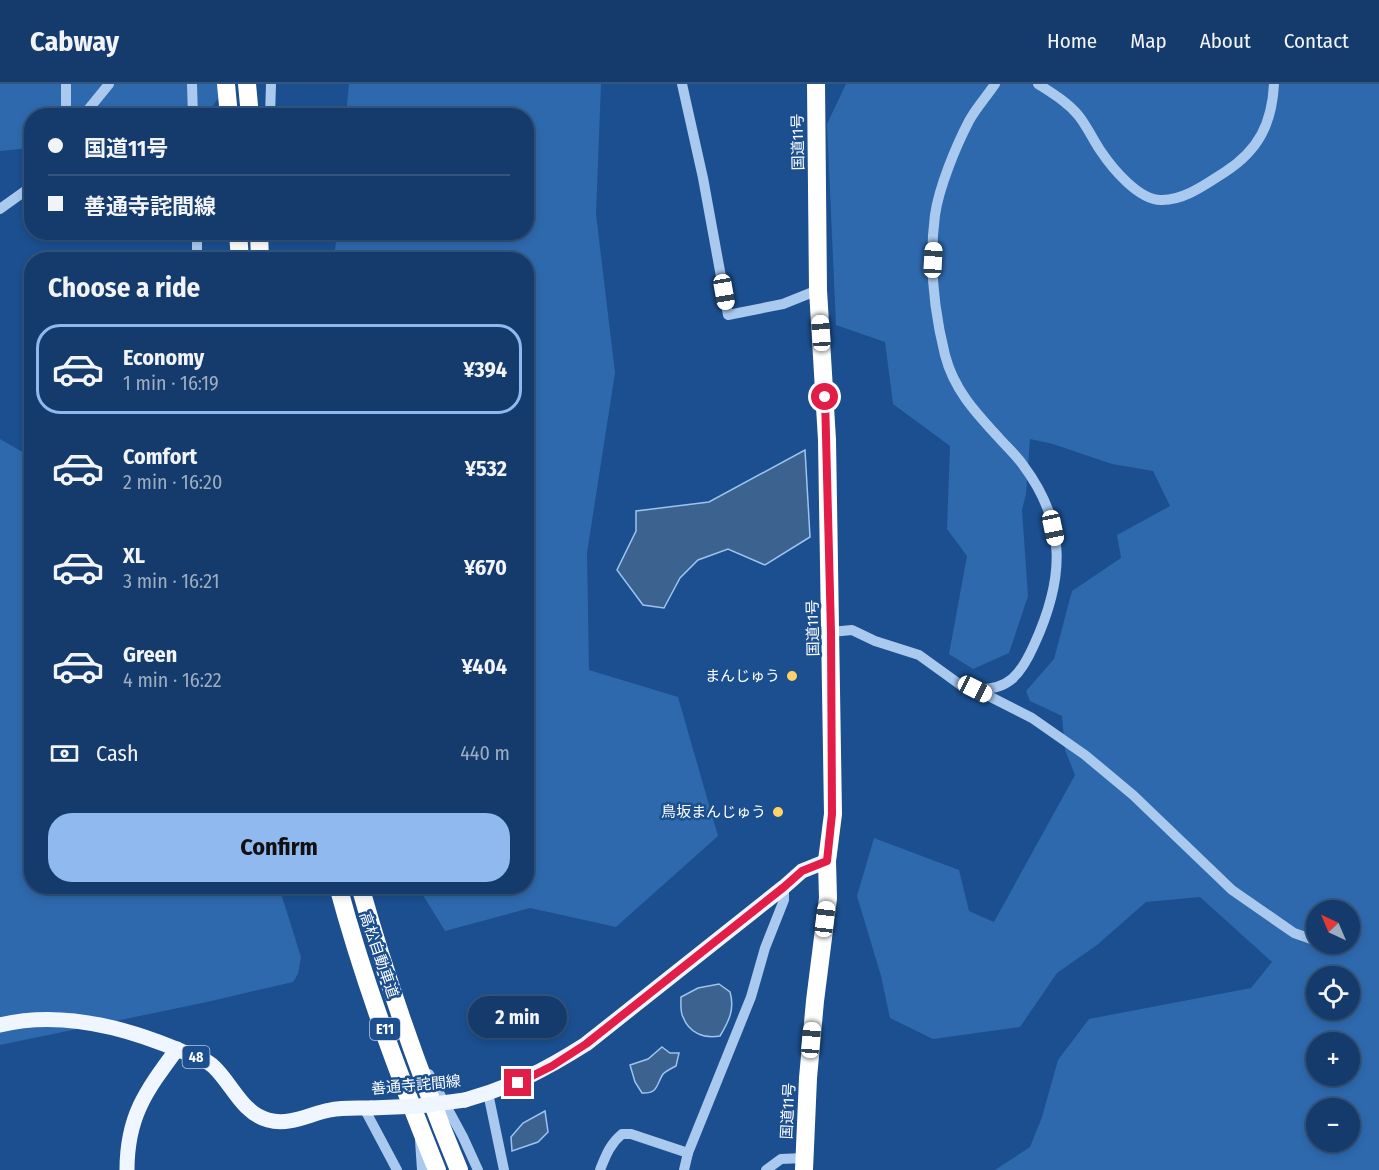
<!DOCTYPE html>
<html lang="en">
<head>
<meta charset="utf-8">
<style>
	:root { --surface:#143b6b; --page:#214673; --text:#f1f3f6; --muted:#9dadc1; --line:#33557e; --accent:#90b9f0 }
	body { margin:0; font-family:"Fira Sans Condensed","Noto Sans JP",sans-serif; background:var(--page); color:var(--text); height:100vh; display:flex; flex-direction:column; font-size:22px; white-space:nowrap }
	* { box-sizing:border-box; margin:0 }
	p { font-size:20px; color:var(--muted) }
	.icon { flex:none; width:33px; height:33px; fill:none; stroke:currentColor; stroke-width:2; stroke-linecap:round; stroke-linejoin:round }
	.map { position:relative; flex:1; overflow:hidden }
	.side { position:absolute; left:24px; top:168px; width:510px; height:642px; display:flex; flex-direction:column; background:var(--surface); border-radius:24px; box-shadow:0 3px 9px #0003,0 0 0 2px var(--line) }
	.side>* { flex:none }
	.banner { position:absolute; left:24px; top:24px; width:510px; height:132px; border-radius:24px; box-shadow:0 3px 9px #0003,0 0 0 2px var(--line); display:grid; align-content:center; height:132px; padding:0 24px; background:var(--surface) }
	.needle { width:39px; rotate:316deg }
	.fabs { position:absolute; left:1306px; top:816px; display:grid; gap:12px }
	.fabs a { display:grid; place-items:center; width:54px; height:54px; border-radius:50%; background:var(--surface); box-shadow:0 3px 9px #0003,0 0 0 2px var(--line); font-size:30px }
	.end { position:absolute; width:27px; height:27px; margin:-14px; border:8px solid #e11d48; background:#fff; box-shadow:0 0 0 3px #fff }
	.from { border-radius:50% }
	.bubble { position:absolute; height:42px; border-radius:21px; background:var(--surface); box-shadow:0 3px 9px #0003,0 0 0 2px var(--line); font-size:20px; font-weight:700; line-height:42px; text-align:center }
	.car { position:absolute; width:18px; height:36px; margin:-18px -9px; border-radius:8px; box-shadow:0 0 4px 2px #0007; background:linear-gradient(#fff 24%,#345 0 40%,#fff 0 76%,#345 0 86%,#fff 0) }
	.banner b { display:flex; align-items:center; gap:21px; height:57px; font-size:22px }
	.banner b+b { border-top:2px solid var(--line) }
	.banner i { width:15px; height:15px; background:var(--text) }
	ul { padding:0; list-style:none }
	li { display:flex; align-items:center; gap:18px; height:90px; margin:0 12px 9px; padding:0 12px; border:3px solid transparent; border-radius:24px }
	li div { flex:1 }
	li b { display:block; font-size:22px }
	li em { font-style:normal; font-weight:700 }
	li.current { border-color:var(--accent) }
	li>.icon { width:54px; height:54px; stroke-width:1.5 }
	h2 { padding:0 24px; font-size:27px; line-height:72px }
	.pay { display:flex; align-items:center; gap:15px; height:66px; padding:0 24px; font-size:22px }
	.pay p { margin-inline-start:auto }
	.cta { display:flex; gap:12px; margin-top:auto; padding:12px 24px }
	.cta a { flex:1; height:69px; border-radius:24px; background:var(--accent); color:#111; font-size:24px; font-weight:700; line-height:69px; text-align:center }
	header { display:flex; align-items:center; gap:36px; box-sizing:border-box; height:84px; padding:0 30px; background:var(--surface); border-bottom:2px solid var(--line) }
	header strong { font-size:28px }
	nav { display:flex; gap:33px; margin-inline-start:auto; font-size:21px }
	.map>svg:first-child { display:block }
	.green { fill:#2e69ad; fill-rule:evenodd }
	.water { fill:#3c6290; stroke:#9cc4f0; stroke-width:1.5 }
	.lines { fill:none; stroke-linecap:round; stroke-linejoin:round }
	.minor { stroke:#a9c9ee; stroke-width:10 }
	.major { stroke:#f0f6ff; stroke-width:15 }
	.highway { stroke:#fff; stroke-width:18 }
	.major-bridge { stroke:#f0f6ff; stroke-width:15 }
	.route { stroke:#e11d48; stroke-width:8 }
	.poi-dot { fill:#ffd166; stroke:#1b4f8f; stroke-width:2 }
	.labels { text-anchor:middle; stroke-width:5; stroke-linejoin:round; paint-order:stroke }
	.shield { fill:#1b4f8f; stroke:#bbcadd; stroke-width:1.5 }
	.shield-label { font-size:14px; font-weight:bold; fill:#fff }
	.street-label { font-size:15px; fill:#fff; stroke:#1b4f8f }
	.poi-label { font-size:15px; fill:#fff; stroke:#1b4f8f; text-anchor:end }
</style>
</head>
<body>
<header>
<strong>Cabway</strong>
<nav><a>Home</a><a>Map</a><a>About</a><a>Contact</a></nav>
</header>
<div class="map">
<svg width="1379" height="1086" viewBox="0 0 1379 1086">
	<rect width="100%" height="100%" fill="#1b4f8f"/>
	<g class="green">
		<polygon points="0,0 228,0 212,23 202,31 32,32 31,64 0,67"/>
		<polygon points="349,0 601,0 596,130 615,289 587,469 589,586 678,613 718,752 616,843 530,824 445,847 418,803 526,802 526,176 334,175 337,149 526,148 526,32 346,31"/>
		<path d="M846 0H1379V1086H995L1030 1063 1042 1033 1058 976 1089 935 1251 904 1272 878 1200 813 1146 818 1097 861 1057 889 1020 943 933 955 890 934 881 892 857 812 874 754 959 786 969 827 994 838 1075 691 1065 666 1062 632 1030 617 1026 607 1054 575 1072 507 1121 474 1117 451 1170 422 1153 387 1112 380 1053 360 1030 355 1026 410 1022 426 1028 512 1009 569 973 585 949 570 967 472 947 445 950 362 893 320 885 258 836 241 827 40ZM1317 826H1350V860H1317ZM1317 892H1350V926H1317ZM1317 958H1350V992H1317ZM1317 1024H1350V1058H1317Z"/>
		<polygon points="0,355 31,373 32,802 279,803 301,873 298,890 293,898 207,918 0,961"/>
	</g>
	<g class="water">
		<polygon points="805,366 810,453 765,481 728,465 698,476 680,494 664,524 643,521 617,486 636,447 636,427 709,418"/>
		<path d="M719 900 730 908C735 925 729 937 720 952 704 955 689 949 683 933 680 928 681 919 681 913L698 904Z"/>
		<path d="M662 963 670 969H679L676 982C672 984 666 987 663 990 656 1001 658 1010 642 1009L635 998 630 981 648 975Z"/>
		<polygon points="545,1027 548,1048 538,1058 512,1067 511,1053 523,1039"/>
	</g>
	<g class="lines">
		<g class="minor">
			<polyline points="66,0 66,32"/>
			<polyline points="192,0 193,32"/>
			<polyline points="682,0 703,94 728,231 783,220 818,206"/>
			<path d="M1038 0C1052 9 1067 18 1078 31 1087 42 1092 54 1100 66 1112 84 1139 117 1162 116 1185 116 1206 100 1225 88 1259 66 1272 39 1274 0"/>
			<polyline points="83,32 109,0"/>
			<polyline points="270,32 271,0"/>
			<polyline points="0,125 32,102"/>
			<polyline points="197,148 197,176"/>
			<polyline points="831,548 852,546 875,557 919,571 962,602 975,605 1032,634 1085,671 1133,711 1232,806 1294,849 1317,857"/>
			<path d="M975 605C1009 607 1021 590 1034 561 1064 496 1068 441 1023 381 1016 371 1007 363 999 354 976 329 954 306 945 271 934 227 929 177 935 131 939 103 956 62 969 37 976 24 987 12 995 0"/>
			<polyline points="429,990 463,1053 478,1086"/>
			<polyline points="488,1009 504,1086"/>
			<polyline points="364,1024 397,1086"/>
			<polyline points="420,1056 422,1086"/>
			<path d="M600 1086C606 1071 610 1060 622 1050H631L688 1069"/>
			<polyline points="684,1086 688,1069 751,913 765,864 784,816 784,803"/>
			<polyline points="766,1086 781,1075 804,1074"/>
		</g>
		<g class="major">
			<path d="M0 941C61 926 125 943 181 967 192 971 206 975 214 983 232 1000 242 1029 268 1036 290 1042 309 1030 330 1026 343 1023 358 1024 371 1024"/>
			<path d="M465 1016C512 1003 545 986 586 960L784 803 802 787 827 777"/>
			<path d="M127 1086C127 1032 146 1007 177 965"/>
		</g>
		<g class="highway">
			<polyline points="226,0 229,32"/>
			<polyline points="247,0 250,32"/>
			<polyline points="238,148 240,176"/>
			<polyline points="259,148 260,176"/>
			<path d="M338 802C364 899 400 994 437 1086"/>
			<path d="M360 802C387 898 421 994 459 1086"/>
			<polyline points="804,1086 808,994 815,917 828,814 827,777 833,730 827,356 818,206 816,0"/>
		</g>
		<polyline class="major-bridge" points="371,1024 419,1022 465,1016"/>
	</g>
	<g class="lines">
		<polyline class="route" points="518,999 552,982 586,960 784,803 802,787 827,777 832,730 831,548 825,313"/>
	</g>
	<g class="poi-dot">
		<circle cx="792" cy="592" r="6"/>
		<circle cx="778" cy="728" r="6"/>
	</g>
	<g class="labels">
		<g class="shield">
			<rect x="370" y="934" width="30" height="22" rx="4.5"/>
			<rect x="182.5" y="962" width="27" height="22" rx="4.5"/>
		</g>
		<g class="shield-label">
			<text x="385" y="950">E11</text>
			<text x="196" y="978">48</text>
		</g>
		<g class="street-label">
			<text transform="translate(798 58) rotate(-91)" y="5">国道11号</text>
			<text transform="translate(813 544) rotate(-91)" y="5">国道11号</text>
			<text transform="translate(379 871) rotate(71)" y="5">高松自動車道</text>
			<text transform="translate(416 1001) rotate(-5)" y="5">善通寺詫間線</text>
			<text transform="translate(788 1027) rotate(-87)" y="5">国道11号</text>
		</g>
		<g class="poi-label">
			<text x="780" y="597">まんじゅう</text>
			<text x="766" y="733">鳥坂まんじゅう</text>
		</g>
	</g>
</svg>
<div class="fabs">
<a><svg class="needle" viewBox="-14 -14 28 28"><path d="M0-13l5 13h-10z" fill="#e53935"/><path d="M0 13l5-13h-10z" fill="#9dadc1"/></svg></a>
<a><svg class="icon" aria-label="locate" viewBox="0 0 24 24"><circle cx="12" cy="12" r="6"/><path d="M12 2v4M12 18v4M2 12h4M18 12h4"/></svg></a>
<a>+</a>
<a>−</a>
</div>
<i class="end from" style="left:825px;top:313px"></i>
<i class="end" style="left:518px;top:999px"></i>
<div class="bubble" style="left:468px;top:912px;width:99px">2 min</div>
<i class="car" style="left:933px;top:176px;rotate:3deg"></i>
<i class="car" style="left:724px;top:208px;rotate:170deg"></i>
<i class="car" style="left:821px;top:249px;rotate:356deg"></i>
<i class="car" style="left:1053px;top:444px;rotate:168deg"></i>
<i class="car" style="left:975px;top:605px;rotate:117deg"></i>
<i class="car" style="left:825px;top:835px;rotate:7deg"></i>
<i class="car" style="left:811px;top:956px;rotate:5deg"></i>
<div class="banner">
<b><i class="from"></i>国道11号</b>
<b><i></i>善通寺詫間線</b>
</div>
<section class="side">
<h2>Choose a ride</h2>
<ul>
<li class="current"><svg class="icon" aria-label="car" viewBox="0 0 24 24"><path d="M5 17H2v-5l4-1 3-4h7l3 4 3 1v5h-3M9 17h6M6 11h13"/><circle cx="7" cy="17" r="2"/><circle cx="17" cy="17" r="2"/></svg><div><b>Economy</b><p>1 min · 16:19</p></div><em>¥394</em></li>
<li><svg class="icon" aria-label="car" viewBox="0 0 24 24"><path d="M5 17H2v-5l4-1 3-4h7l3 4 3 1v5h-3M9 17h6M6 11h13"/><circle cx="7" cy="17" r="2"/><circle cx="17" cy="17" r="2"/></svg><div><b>Comfort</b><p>2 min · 16:20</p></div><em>¥532</em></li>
<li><svg class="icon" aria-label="car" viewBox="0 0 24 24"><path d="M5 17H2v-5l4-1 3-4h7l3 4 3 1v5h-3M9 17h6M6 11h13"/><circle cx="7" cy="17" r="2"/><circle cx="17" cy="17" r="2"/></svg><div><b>XL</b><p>3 min · 16:21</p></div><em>¥670</em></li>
<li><svg class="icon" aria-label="car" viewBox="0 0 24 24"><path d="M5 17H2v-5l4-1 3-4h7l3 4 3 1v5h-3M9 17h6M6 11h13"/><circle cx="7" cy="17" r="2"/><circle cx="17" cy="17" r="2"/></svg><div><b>Green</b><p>4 min · 16:22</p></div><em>¥404</em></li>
</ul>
<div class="pay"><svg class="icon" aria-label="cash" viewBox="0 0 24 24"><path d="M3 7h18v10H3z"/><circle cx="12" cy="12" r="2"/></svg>Cash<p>440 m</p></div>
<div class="cta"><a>Confirm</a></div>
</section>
</div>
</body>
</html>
